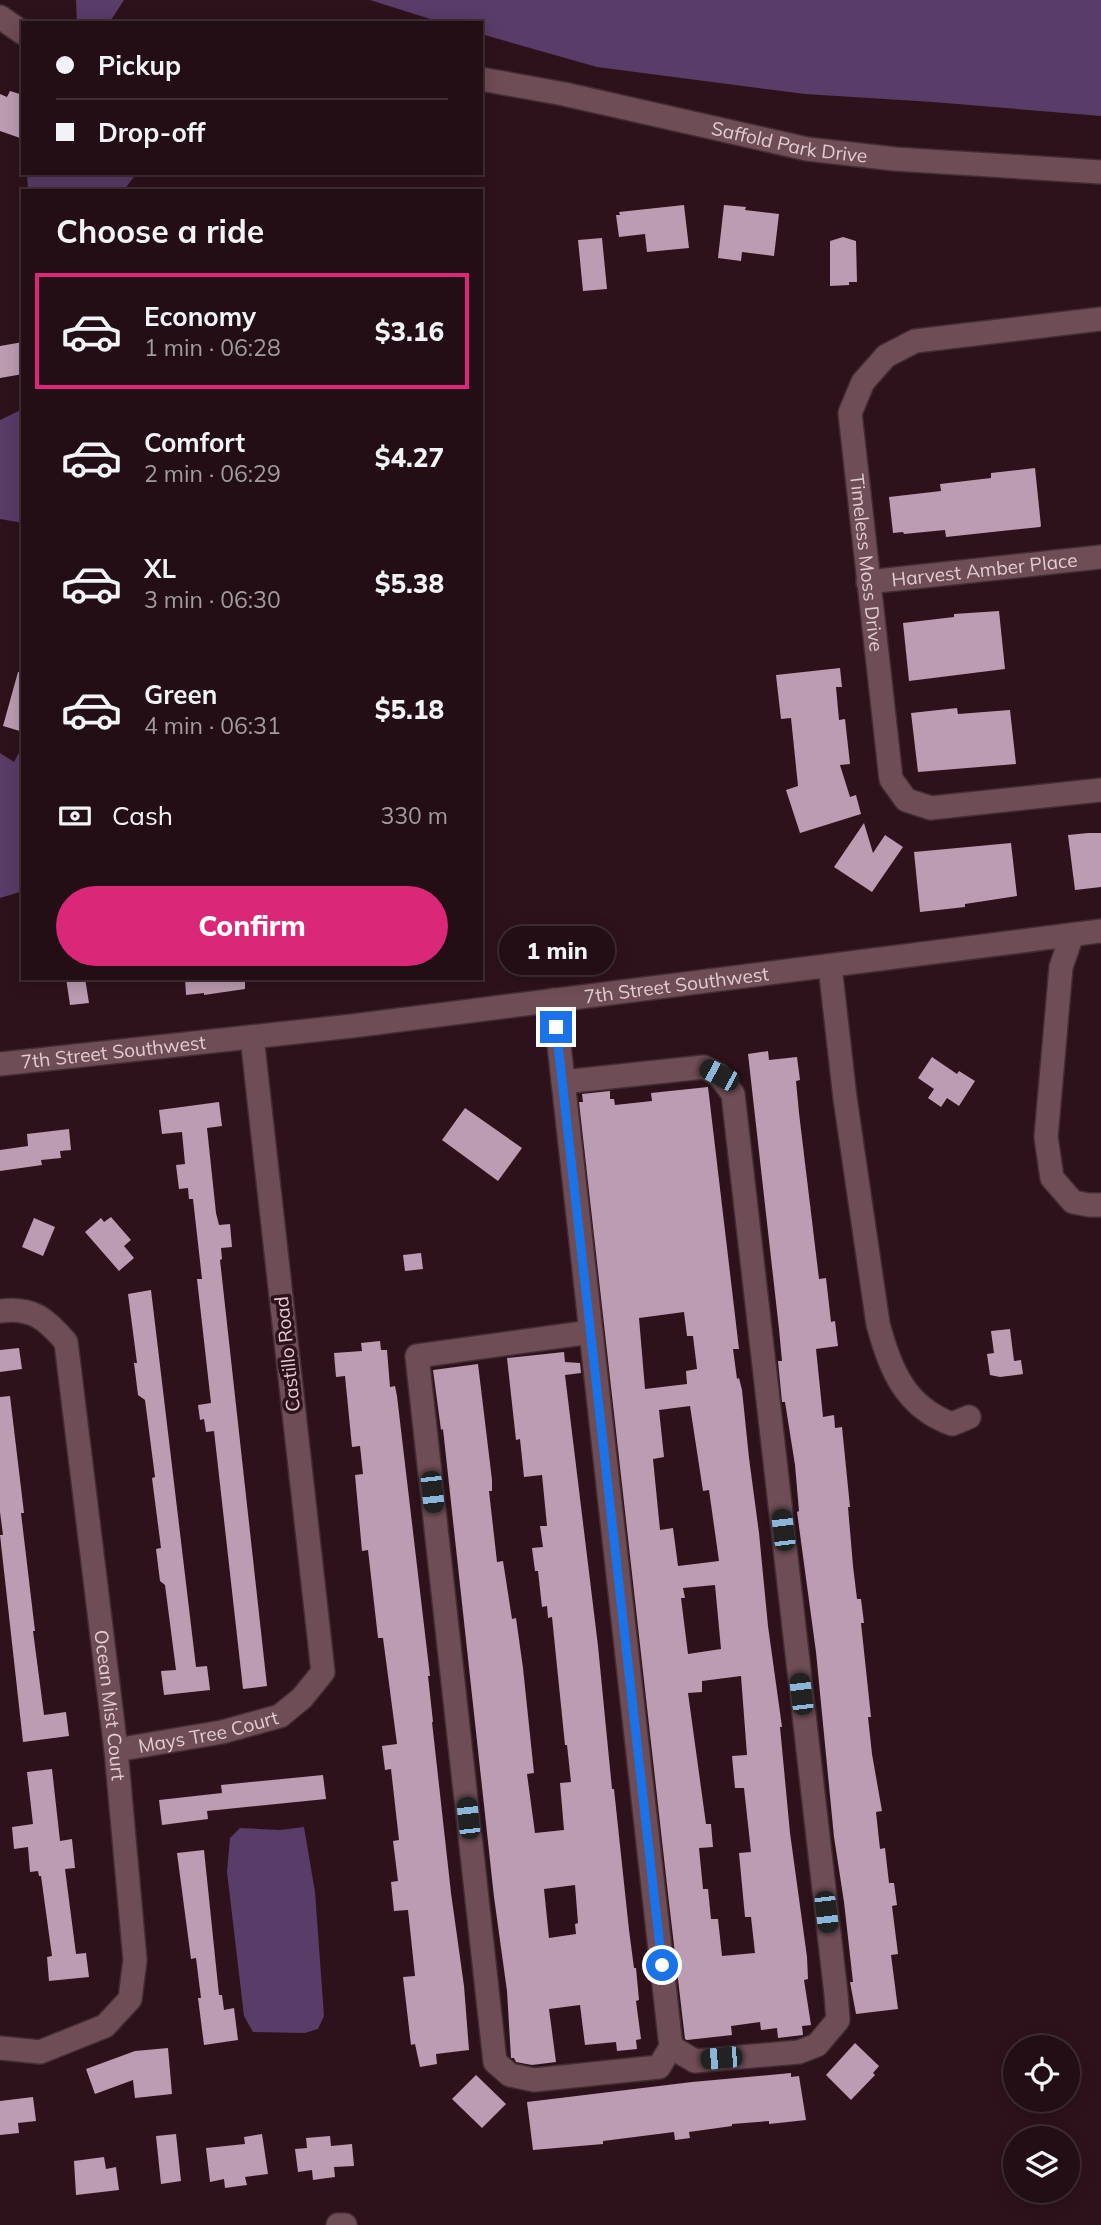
<!DOCTYPE html>
<html lang="en">
<head>
<meta charset="utf-8">
<style>
	:root { --surface:#220e14; --page:#2e1c22; --text:#f1f3f6; --muted:#a29ca0; --line:#3f2e34; --accent:#db2777 }
	body { margin:0; font-family:Mulish,sans-serif; background:var(--page); color:var(--text); height:100vh; display:flex; flex-direction:column; font-size:26px; white-space:nowrap }
	* { box-sizing:border-box; margin:0 }
	p { font-size:23px; color:var(--muted) }
	.icon { flex:none; width:38px; height:38px; fill:none; stroke:currentColor; stroke-width:2; stroke-linecap:round; stroke-linejoin:round }
	.map { position:relative; flex:1; overflow:hidden }
	.sheet { position:absolute; left:21px; top:189px; width:462px; height:791px; display:flex; flex-direction:column; background:var(--surface); border-radius:0px; box-shadow:0 4px 18px #0003,0 0 0 2px var(--line) }
	.sheet>* { flex:none }
	.guide { position:absolute; left:21px; top:21px; width:462px; height:154px; border-radius:0px; box-shadow:0 4px 18px #0003,0 0 0 2px var(--line); display:grid; align-content:center; height:154px; padding:0 35px; background:var(--surface) }
	.buttons { position:absolute; left:1003px; top:2035px; display:grid; gap:14px }
	.buttons a { display:grid; place-items:center; width:77px; height:77px; border-radius:50%; background:var(--surface); box-shadow:0 4px 18px #0003,0 0 0 2px var(--line); font-size:35px }
	.end { position:absolute; width:32px; height:32px; margin:-16px; border:9px solid #1a73e8; background:#fff; box-shadow:0 0 0 4px #fff }
	.from { border-radius:50% }
	.bubble { position:absolute; height:49px; border-radius:24px; background:var(--surface); box-shadow:0 4px 18px #0003,0 0 0 2px var(--line); font-size:23px; font-weight:800; line-height:49px; text-align:center }
	.car { position:absolute; width:21px; height:42px; margin:-21px -10px; border-radius:9px; box-shadow:0 0 5px 2px #0007; background:linear-gradient(#222 24%,#8ab4d8 0 40%,#222 0 76%,#8ab4d8 0 86%,#222 0) }
	.guide b { display:flex; align-items:center; gap:24px; height:66px; font-size:26px }
	.guide b+b { border-top:2px solid var(--line) }
	.guide i { width:18px; height:18px; background:var(--text) }
	ul { padding:0; list-style:none }
	li { display:flex; align-items:center; gap:21px; height:116px; margin:0 14px 10px; padding:0 21px; border:4px solid transparent; border-radius:0px }
	li div { flex:1 }
	li b { display:block; font-size:26px }
	li em { font-style:normal; font-weight:800 }
	li.active { border-color:var(--accent) }
	li>.icon { width:63px; height:63px; stroke-width:1.5 }
	h2 { padding:0 35px; font-size:32px; line-height:84px }
	.pay { display:flex; align-items:center; gap:18px; height:77px; padding:0 35px; font-size:26px }
	.pay p { margin-inline-start:auto }
	.cta { display:flex; gap:14px; margin-top:auto; padding:14px 35px }
	.cta a { flex:1; height:80px; border-radius:42px; background:var(--accent); color:#fff; font-size:28px; font-weight:800; line-height:80px; text-align:center }
	.map>svg:first-child { display:block }
	.water { fill:#593c68 }
	.building { fill:#bc9cb2; fill-rule:evenodd }
	.lines { fill:none; stroke-linecap:round; stroke-linejoin:round }
	.minor-casing { stroke:#422d33; stroke-width:26 }
	.minor { stroke:#6f4d56; stroke-width:23 }
	.route { stroke:#1a73e8; stroke-width:9 }
	.labels { text-anchor:middle; stroke-width:7; stroke-linejoin:round; paint-order:stroke }
	.street-label { font-size:19px; fill:#e1ccd1; stroke:#2e121b }
</style>
</head>
<body>
<div class="map">
<svg width="1101" height="2225" viewBox="0 0 1101 2225">
	<rect width="100%" height="100%" fill="#2e121b"/>
	<g class="water">
		<polygon points="76,0 124,0 109,23 77,23"/>
		<polygon points="370,0 1101,0 1101,116 933,102 805,94 597,67 481,34 481,23 443,23"/>
		<polygon points="27,173 137,173 123,191 28,191"/>
		<polygon points="23,409 23,523 0,519 0,420"/>
		<polygon points="23,745 23,891 0,898 0,753 14,762"/>
		<polygon points="304,1827 315,1892 324,2016 318,2029 305,2033 253,2032 244,2016 227,1872 230,1838 240,1828 280,1830"/>
	</g>
	<g class="building">
		<polygon points="10,91 23,95 23,139 0,131 0,94 7,97"/>
		<polygon points="684,205 689,248 647,252 645,234 619,237 616,215 620,215 619,212"/>
		<polygon points="724,205 746,207 745,210 779,214 774,256 742,252 741,261 718,258"/>
		<polygon points="843,237 856,241 857,282 849,282 849,285 830,286 830,241"/>
		<polygon points="602,238 607,289 583,291 578,240"/>
		<polygon points="23,342 23,374 0,378 0,346"/>
		<polygon points="1035,468 1041,526 1040,527 946,537 945,530 904,534 903,532 893,533 889,497 941,491 940,484 991,478 991,473"/>
		<polygon points="999,611 1005,669 909,681 903,623 954,617 954,614"/>
		<polygon points="840,668 842,687 836,687 839,720 845,719 850,764 840,765 850,797 856,795 861,814 800,833 786,790 798,786 791,718 781,719 776,675"/>
		<polygon points="18,672 23,672 23,732 3,726"/>
		<polygon points="957,708 958,714 1010,710 1016,764 918,772 911,713"/>
		<polygon points="864,823 873,853 885,835 903,847 872,892 834,867"/>
		<polygon points="1088,833 1101,833 1101,887 1075,890 1068,835"/>
		<polygon points="1011,843 1017,896 965,904 965,907 920,912 914,852"/>
		<polygon points="66,978 85,978 89,1003 70,1005"/>
		<polygon points="185,978 245,978 245,989 204,995 204,993 186,995"/>
		<polygon points="768,1051 769,1060 797,1057 800,1080 796,1081 799,1113 819,1279 826,1278 831,1322 835,1321 838,1346 816,1349 820,1388 823,1417 834,1415 835,1428 842,1427 850,1507 848,1507 853,1566 857,1599 861,1599 864,1623 861,1623 871,1717 868,1717 872,1754 882,1811 876,1812 880,1849 885,1848 889,1883 894,1883 897,1905 892,1906 898,1954 891,1955 898,2009 856,2014 850,1982 853,1982 844,1902 834,1837 816,1652 797,1512 799,1511 795,1465 785,1402 782,1402 778,1361 782,1361 779,1329 748,1054"/>
		<polygon points="932,1057 957,1074 959,1071 975,1081 959,1106 947,1098 941,1107 928,1098 934,1089 918,1078"/>
		<path d="M708 1087 739 1349H733L737 1379 739 1378 742 1390 749 1458 759 1533 768 1626 782 1727H780L790 1833 807 1957 808 1979 804 1980 811 2025 802 2026 803 2035 778 2038 777 2028 761 2030 760 2022 731 2026 732 2035 687 2040 685 2039 668 1894 579 1102H583L582 1094 610 1091V1099H614L615 1105 652 1101 651 1093ZM684 1312 687 1336H693L697 1369 686 1371 687 1384 645 1389 639 1318ZM690 1406 703 1491 709 1490 719 1561 678 1566 673 1528 660 1530 653 1459 664 1457 659 1410ZM715 1585 721 1649 688 1654 681 1598H685L683 1588ZM741 1676 747 1755 732 1756 735 1788H744L751 1852 739 1853 745 1917H751L755 1953 722 1956 718 1919H711L708 1889H703L699 1848 713 1847 711 1824H706L688 1693 702 1692V1681Z"/>
		<polygon points="219,1102 222,1126 207,1128 216,1213 219,1225 230,1224 232,1247 221,1248 222,1259 220,1260 267,1686 243,1689 214,1431 206,1432 204,1419 200,1420 198,1405 211,1403 197,1279 202,1279 193,1199 189,1199 188,1188 179,1189 176,1165 185,1164 182,1132 162,1134 159,1110"/>
		<polygon points="465,1108 522,1148 498,1181 442,1140"/>
		<polygon points="69,1129 71,1150 60,1151 61,1158 41,1160 42,1165 0,1171 0,1150 28,1146 27,1134"/>
		<polygon points="111,1217 131,1240 124,1246 134,1258 119,1271 85,1232 101,1218 104,1222"/>
		<polygon points="34,1218 55,1227 43,1256 22,1247"/>
		<polygon points="421,1253 423,1269 405,1271 403,1255"/>
		<polygon points="151,1290 196,1667 207,1666 210,1690 164,1695 161,1671 176,1670 165,1585 160,1581 156,1549 161,1548 152,1478 155,1477 145,1400 138,1395 134,1363 137,1363 128,1294"/>
		<polygon points="1010,1329 1014,1361 1021,1360 1023,1374 1000,1377 990,1375 987,1354 994,1353 991,1331"/>
		<polygon points="380,1341 381,1350 387,1350 390,1387 395,1386 397,1396 430,1676 428,1676 433,1722 432,1722 451,1893 464,1986 469,2050 436,2054 437,2064 420,2067 415,2044 411,2045 403,1977 415,1976 408,1910 394,1911 391,1882 398,1881 393,1841 399,1840 391,1769 385,1770 382,1746 397,1744 383,1638 378,1638 368,1550 362,1551 355,1475 363,1474 360,1446 352,1447 345,1376 336,1377 334,1353 362,1351 361,1343"/>
		<polygon points="19,1348 22,1369 0,1372 0,1350"/>
		<path d="M564 1352 565 1362 580 1363 581 1373 565 1375 598 1646 612 1789H614L629 1930 634 1968H636L639 2000 636 2001 641 2039 636 2040 637 2049 617 2051 616 2042 585 2045 580 2005 549 2009 556 2062 532 2065 516 2062 514 2058H511L507 1991 494 1897 443 1429 441 1430 433 1370 478 1364 492 1480V1491H489L497 1562 503 1561 512 1619 516 1618 523 1668 534 1773 527 1774 535 1833 564 1830 560 1783 571 1782 567 1745H565L552 1617 548 1618 547 1606 542 1607 538 1571H535L532 1548 543 1547 540 1526H547L542 1475 524 1477 520 1439 516 1440 507 1358ZM575 1885 578 1923 575 1924 576 1934 549 1938 544 1889Z"/>
		<polygon points="10,1396 24,1513 21,1513 35,1631 33,1631 44,1715 66,1712 69,1736 23,1742 0,1535 3,1535 0,1512 0,1397"/>
		<polygon points="52,1769 60,1841 72,1839 75,1868 65,1869 76,1954 86,1953 89,1977 49,1981 47,1957 52,1956 41,1876 39,1876 38,1871 30,1872 28,1847 14,1849 12,1827 33,1824 27,1772"/>
		<polygon points="323,1775 326,1799 207,1811 208,1819 162,1825 159,1800 222,1793 221,1785"/>
		<polygon points="204,1850 219,1995 222,1995 224,2010 234,2008 238,2040 204,2045 198,1998 201,1998 196,1958 191,1959 177,1853"/>
		<polygon points="855,2043 879,2066 873,2073 875,2075 851,2100 826,2075"/>
		<polygon points="168,2048 172,2094 135,2098 133,2080 95,2094 86,2069 135,2051"/>
		<polygon points="791,2073 791,2077 799,2076 806,2120 769,2124 769,2121 732,2124 732,2126 689,2132 690,2138 675,2140 674,2132 603,2141 603,2144 533,2150 527,2102 692,2082"/>
		<polygon points="476,2075 506,2104 482,2128 452,2099"/>
		<polygon points="33,2097 36,2121 18,2123 19,2133 0,2135 0,2101"/>
		<polygon points="176,2134 181,2181 161,2184 156,2136"/>
		<polygon points="262,2134 268,2174 245,2177 247,2185 225,2188 224,2179 210,2182 206,2148 245,2144 244,2137"/>
		<polygon points="330,2136 331,2146 352,2144 354,2166 334,2167 335,2177 313,2180 312,2170 298,2172 295,2149 307,2148 306,2138"/>
		<polygon points="104,2157 106,2169 116,2167 119,2190 76,2195 74,2161"/>
	</g>
	<g class="lines">
		<g class="minor-casing">
			<g id="minor">
				<polyline points="0,17 23,33"/>
				<path id="s1" d="M481 79 564 94 807 149 895 159 1101 172"/>
				<path id="s2" d="M1101 319 915 341 886 356 863 382 850 413 891 779 906 800 931 808 1101 790"/>
				<path id="s3" d="M868 582 1101 557"/>
				<polyline points="1072,935 1061,967 1046,1137 1052,1178 1073,1202 1089,1205 1101,1205"/>
				<path d="M830 966 845 1098 878 1324C890 1369 905 1407 952 1424L969 1417"/>
				<path d="M554 1000C592 1349 632 1698 671 2047L659 2067 534 2080 510 2075 495 2062 417 1356 591 1332"/>
				<path id="s4" d="M0 1064 352 1026 1101 931"/>
				<polyline points="563,1082 704,1067 719,1075 733,1094 836,1994 838,2020 817,2045 799,2052 695,2061 671,2047"/>
				<path id="s5" d="M0 1311C33 1307 46 1319 66 1342L116 1750 135 1960 130 1999 105 2026 40 2052 0 2048"/>
				<path id="s6" d="M116 1750 222 1732 280 1716 302 1698 323 1672 252 1037"/>
				<polyline points="338,2225 345,2225"/>
			</g>
		</g>
		<use href="#minor" class="minor"/>
	</g>
	<g class="lines">
		<polyline class="route" points="556,1027 662,1965"/>
	</g>
	<g class="labels">
		<g class="street-label">
			<text dy="7" stroke="none"><textPath href="#s1" startOffset="315">Saffold Park Drive</textPath></text>
			<text dy="7" stroke="none"><textPath href="#s2" startOffset="439">Timeless Moss Drive</textPath></text>
			<text dy="7" stroke="none"><textPath href="#s3" startOffset="117">Harvest Amber Place</textPath></text>
			<text dy="7" stroke="none"><textPath href="#s4" startOffset="681">7th Street Southwest</textPath></text>
			<text dy="7" stroke="none"><textPath href="#s4" startOffset="114">7th Street Southwest</textPath></text>
			<text transform="translate(287 1354) rotate(-96)" y="7">Castillo Road</text>
			<text dy="7" stroke="none"><textPath href="#s5" startOffset="443">Ocean Mist Court</textPath></text>
			<text dy="7" stroke="none"><textPath href="#s6" startOffset="94">Mays Tree Court</textPath></text>
		</g>
	</g>
</svg>
<div class="buttons">
<a><svg class="icon" aria-label="locate" viewBox="0 0 24 24"><circle cx="12" cy="12" r="6"/><path d="M12 2v4M12 18v4M2 12h4M18 12h4"/></svg></a>
<a><svg class="icon" aria-label="layers" viewBox="0 0 24 24"><path d="M12 4l9 5-9 5-9-5zM3 14l9 5 9-5"/></svg></a>
</div>
<i class="end from" style="left:662px;top:1965px"></i>
<i class="end" style="left:556px;top:1027px"></i>
<div class="bubble" style="left:499px;top:926px;width:116px">1 min</div>
<i class="car" style="left:719px;top:1075px;rotate:298deg"></i>
<i class="car" style="left:432px;top:1492px;rotate:174deg"></i>
<i class="car" style="left:783px;top:1530px;rotate:353deg"></i>
<i class="car" style="left:801px;top:1694px;rotate:353deg"></i>
<i class="car" style="left:468px;top:1818px;rotate:354deg"></i>
<i class="car" style="left:826px;top:1912px;rotate:173deg"></i>
<i class="car" style="left:721px;top:2058px;rotate:265deg"></i>
<div class="guide">
<b><i class="from"></i>Pickup</b>
<b><i></i>Drop-off</b>
</div>
<section class="sheet">
<h2>Choose a ride</h2>
<ul>
<li class="active"><svg class="icon" aria-label="car" viewBox="0 0 24 24"><path d="M5 17H2v-5l4-1 3-4h7l3 4 3 1v5h-3M9 17h6M6 11h13"/><circle cx="7" cy="17" r="2"/><circle cx="17" cy="17" r="2"/></svg><div><b>Economy</b><p>1 min · 06:28</p></div><em>$3.16</em></li>
<li><svg class="icon" aria-label="car" viewBox="0 0 24 24"><path d="M5 17H2v-5l4-1 3-4h7l3 4 3 1v5h-3M9 17h6M6 11h13"/><circle cx="7" cy="17" r="2"/><circle cx="17" cy="17" r="2"/></svg><div><b>Comfort</b><p>2 min · 06:29</p></div><em>$4.27</em></li>
<li><svg class="icon" aria-label="car" viewBox="0 0 24 24"><path d="M5 17H2v-5l4-1 3-4h7l3 4 3 1v5h-3M9 17h6M6 11h13"/><circle cx="7" cy="17" r="2"/><circle cx="17" cy="17" r="2"/></svg><div><b>XL</b><p>3 min · 06:30</p></div><em>$5.38</em></li>
<li><svg class="icon" aria-label="car" viewBox="0 0 24 24"><path d="M5 17H2v-5l4-1 3-4h7l3 4 3 1v5h-3M9 17h6M6 11h13"/><circle cx="7" cy="17" r="2"/><circle cx="17" cy="17" r="2"/></svg><div><b>Green</b><p>4 min · 06:31</p></div><em>$5.18</em></li>
</ul>
<div class="pay"><svg class="icon" aria-label="cash" viewBox="0 0 24 24"><path d="M3 7h18v10H3z"/><circle cx="12" cy="12" r="2"/></svg>Cash<p>330 m</p></div>
<div class="cta"><a>Confirm</a></div>
</section>
</div>
</body>
</html>
